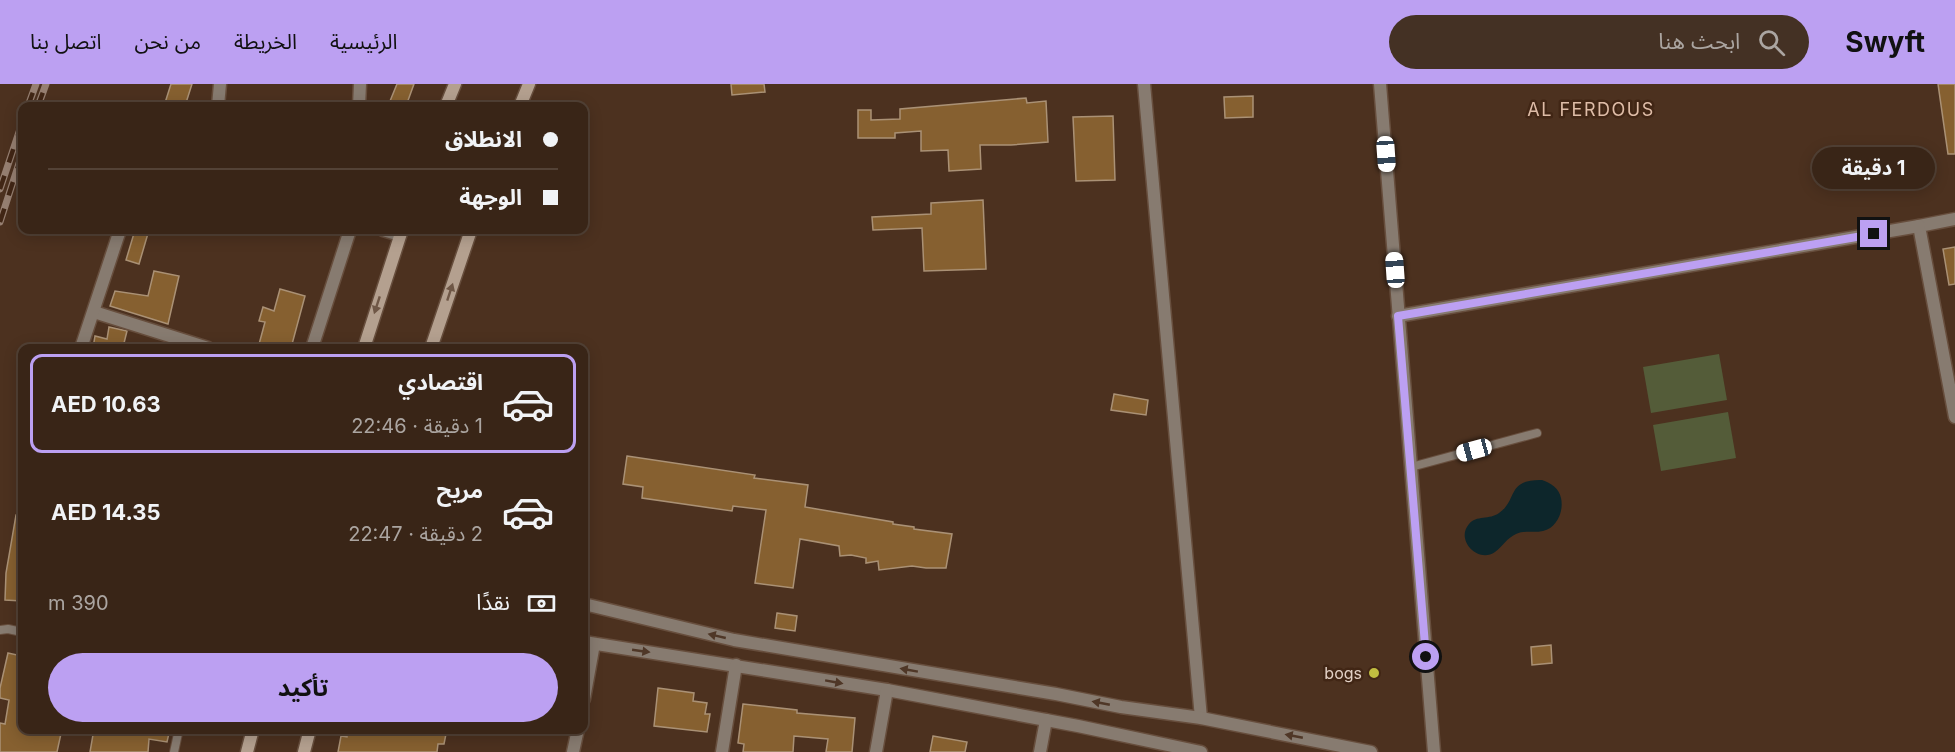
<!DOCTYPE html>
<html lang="ar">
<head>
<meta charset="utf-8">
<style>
	:root { --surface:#392517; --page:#443124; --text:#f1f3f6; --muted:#aba5a1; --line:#534236; --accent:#bca0f2 }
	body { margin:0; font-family:Inter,"Noto Sans Arabic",sans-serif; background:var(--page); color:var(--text); direction:rtl; height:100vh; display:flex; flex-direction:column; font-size:22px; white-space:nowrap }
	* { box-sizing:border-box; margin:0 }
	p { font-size:20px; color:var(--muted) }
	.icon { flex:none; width:33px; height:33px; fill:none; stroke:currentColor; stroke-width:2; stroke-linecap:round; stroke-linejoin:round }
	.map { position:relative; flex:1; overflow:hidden; direction:ltr }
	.side { position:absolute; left:18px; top:260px; width:570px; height:390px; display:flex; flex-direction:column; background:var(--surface); border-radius:12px; box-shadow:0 3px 15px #0003,0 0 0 2px var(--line); direction:rtl }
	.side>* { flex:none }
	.top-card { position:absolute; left:18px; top:18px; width:570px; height:132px; border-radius:12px; box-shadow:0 3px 15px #0003,0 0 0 2px var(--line); direction:rtl; display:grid; align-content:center; height:132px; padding:0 30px; background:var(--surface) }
	.end { position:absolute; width:27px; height:27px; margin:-14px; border:8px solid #bca0f2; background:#111; box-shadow:0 0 0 3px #111 }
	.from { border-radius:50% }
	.bubble { position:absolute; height:42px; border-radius:21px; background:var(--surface); box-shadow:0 3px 15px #0003,0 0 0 2px var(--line); font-size:20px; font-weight:700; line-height:42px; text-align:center; direction:rtl }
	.car { position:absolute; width:18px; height:36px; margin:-18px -9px; border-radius:8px; box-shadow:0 0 4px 2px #0007; background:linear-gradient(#fff 24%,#345 0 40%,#fff 0 76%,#345 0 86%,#fff 0) }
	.top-card b { display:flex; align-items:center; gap:21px; height:57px; font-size:22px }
	.top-card b+b { border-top:2px solid var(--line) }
	.top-card i { width:15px; height:15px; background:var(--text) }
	ul { padding:10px 0 0; list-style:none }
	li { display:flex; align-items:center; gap:18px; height:99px; margin:0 12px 9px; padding:0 18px; border:3px solid transparent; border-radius:12px }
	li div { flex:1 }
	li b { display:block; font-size:22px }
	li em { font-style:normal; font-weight:700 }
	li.on { border-color:var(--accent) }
	li>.icon { width:54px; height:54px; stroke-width:1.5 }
	.pay { display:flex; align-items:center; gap:15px; height:66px; padding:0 30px; font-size:22px }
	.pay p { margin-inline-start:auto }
	.cta { display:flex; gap:12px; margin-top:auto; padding:12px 30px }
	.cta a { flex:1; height:69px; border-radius:36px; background:var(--accent); color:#111; font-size:24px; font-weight:700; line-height:69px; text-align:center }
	header { display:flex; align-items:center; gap:36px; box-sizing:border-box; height:84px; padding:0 30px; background:var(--accent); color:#111 }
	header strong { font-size:28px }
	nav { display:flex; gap:33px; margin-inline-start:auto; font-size:21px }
	.search { width:420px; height:54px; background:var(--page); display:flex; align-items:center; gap:15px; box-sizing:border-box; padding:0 21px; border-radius:33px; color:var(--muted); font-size:22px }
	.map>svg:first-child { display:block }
	.green { fill:#545c39 }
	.water { fill:#0d262b }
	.building { fill:#866030; stroke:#aa9175; stroke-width:1.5 }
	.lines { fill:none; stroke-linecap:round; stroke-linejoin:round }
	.lane-casing { stroke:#674e3d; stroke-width:10 }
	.street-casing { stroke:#674e3d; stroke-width:15 }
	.secondary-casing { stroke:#674e3d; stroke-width:15 }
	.lane { stroke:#877b70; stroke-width:8 }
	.street { stroke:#877b70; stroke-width:12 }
	.secondary { stroke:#b4a08f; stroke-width:12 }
	.rail-casing { stroke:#967f71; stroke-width:7 }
	.rail { stroke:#412615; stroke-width:4.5; stroke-dasharray:14; stroke-linecap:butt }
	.oneway { fill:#6f5746 }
	.oneway2 { fill:#4f3727 }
	.route { stroke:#bca0f2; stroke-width:8 }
	.poi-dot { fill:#c1bd40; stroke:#412615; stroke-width:2 }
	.labels { text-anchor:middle; stroke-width:5; stroke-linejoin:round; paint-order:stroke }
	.poi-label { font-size:16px; fill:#e2d0c5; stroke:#412615; text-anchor:end }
	.neighbourhood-label { font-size:18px; letter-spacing:1.5px; fill:#debca7; stroke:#412615 }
</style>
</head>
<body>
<header>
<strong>Swyft</strong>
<div class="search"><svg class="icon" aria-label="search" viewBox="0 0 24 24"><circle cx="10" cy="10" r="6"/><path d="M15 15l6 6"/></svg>ابحث هنا</div>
<nav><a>الرئيسية</a><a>الخريطة</a><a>من نحن</a><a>اتصل بنا</a></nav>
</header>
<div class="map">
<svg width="1955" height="668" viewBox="0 0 1955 668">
	<rect width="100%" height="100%" fill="#4c311f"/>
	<g class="green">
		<polygon points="1719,270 1727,316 1651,329 1643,283"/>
		<polygon points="1728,328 1736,374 1661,387 1653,341"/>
	</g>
	<path class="water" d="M1542 396C1551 399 1559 404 1561 414 1564 427 1557 444 1543 447 1534 449 1525 446 1516 450 1507 454 1503 462 1495 468 1478 480 1455 456 1469 440 1476 431 1490 436 1499 429 1518 416 1506 395 1542 396Z"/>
	<g class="building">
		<polygon points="171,0 192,0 185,22 164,22"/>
		<polygon points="397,0 414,0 406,22 388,22"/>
		<polygon points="731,0 764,0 765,8 732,11"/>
		<polygon points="1938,0 1955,0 1955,70 1948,70"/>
		<polygon points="1253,12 1253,33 1225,34 1224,13"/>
		<polygon points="1026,14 1027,19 1046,17 1048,58 1011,61 980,61 981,85 949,87 948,66 921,67 921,47 895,49 895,54 858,54 858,26 871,26 871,36 900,35 900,25"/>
		<polygon points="1113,32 1115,96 1076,97 1073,33"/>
		<polygon points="983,116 986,185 924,187 922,144 873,146 872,133 931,130 931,119"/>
		<polygon points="135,146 149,146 139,180 126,176"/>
		<polygon points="1955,163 1955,200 1949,201 1943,165"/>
		<polygon points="154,187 179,192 168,240 110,222 115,207 148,212"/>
		<polygon points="280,205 305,212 291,264 258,264 265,238 259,237 263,223 274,227"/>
		<polygon points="109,243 127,247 124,259 126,260 126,264 93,264 95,252 107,255"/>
		<polygon points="1114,310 1148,316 1146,331 1111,326"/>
		<polygon points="627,372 755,391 754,394 808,401 805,423 893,438 893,440 914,443 914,445 952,450 946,484 926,484 912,482 879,486 878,477 866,479 866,474 851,471 840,472 839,462 800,455 793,504 755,499 766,426 733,422 732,427 642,414 643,403 623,400"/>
		<polygon points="16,431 22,432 22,517 5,516 6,489"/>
		<polygon points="777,529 797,532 795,547 775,544"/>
		<polygon points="1551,561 1552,579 1532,581 1531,563"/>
		<polygon points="8,569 22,572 22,645 62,645 57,668 0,668 0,639 5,640 9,616 0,614 0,604"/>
		<polygon points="658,604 694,609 693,617 707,619 705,630 710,630 707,648 654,642"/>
		<polygon points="743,620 797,626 797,629 855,634 852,668 826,668 828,655 794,652 793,668 743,668 744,660 738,659"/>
		<polygon points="94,645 170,645 167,658 149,655 148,668 90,668"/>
		<polygon points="348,645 447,645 444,660 438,660 437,668 338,668 341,652 347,653"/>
		<polygon points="933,652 967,658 965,668 930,668"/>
	</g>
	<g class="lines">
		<g class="lane-casing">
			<g id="lane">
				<polyline points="1411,383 1537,349"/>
				<polyline points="0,546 8,545 22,548"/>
				<polyline points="174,668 179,645"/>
			</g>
		</g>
		<g class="street-casing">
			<g id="street">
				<polyline points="1144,0 1201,634"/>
				<polyline points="1380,0 1434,668"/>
				<polyline points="218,22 220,0"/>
				<polyline points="359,22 360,0"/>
				<polyline points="1955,135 1919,142 1955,333"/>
				<polyline points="383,146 400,151"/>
				<polyline points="94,228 208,264"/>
				<polyline points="1398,232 1919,142"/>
				<polyline points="81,264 120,146"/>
				<polyline points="312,264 350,146"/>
				<polyline points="584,520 734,556 1056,610 1121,623 1201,634 1371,668"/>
				<polyline points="584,558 887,606 1078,642 1201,668"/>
				<polyline points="584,615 594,560"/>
				<polyline points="573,668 578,645"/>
				<polyline points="722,668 736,581"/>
				<polyline points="876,668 887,606"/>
				<polyline points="1040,668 1046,636"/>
			</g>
		</g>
		<g class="secondary-casing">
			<g id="secondary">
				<polyline points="446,22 455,0"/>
				<polyline points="520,22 529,0"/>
				<polyline points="364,264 402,146"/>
				<polyline points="431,264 471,146"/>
				<polyline points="247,668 253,645"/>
				<polyline points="304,668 310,645"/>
			</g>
		</g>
		<use href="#lane" class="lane"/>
		<use href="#street" class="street"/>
		<use href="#secondary" class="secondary"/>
		<g class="rail-casing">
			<g id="rail">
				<polyline points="28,22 36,0"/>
				<polyline points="38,22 46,0"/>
				<polyline points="0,105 22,39"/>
				<polyline points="0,138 22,70"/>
			</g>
		</g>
		<use href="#rail" class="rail"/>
	</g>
	<defs><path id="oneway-solid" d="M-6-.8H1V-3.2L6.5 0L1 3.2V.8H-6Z" transform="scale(1.5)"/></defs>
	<g class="oneway">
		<use href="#oneway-solid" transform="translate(450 208) rotate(-72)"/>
		<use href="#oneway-solid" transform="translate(377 221) rotate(108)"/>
	</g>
	<g class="oneway2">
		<use href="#oneway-solid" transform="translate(717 552) rotate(-167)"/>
		<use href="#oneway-solid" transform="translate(641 567) rotate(8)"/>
		<use href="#oneway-solid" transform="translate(909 586) rotate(-170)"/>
		<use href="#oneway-solid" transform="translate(834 598) rotate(10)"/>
		<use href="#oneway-solid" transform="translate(1101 619) rotate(-169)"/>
		<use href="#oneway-solid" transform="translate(1294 652) rotate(-169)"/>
	</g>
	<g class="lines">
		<polyline class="route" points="1426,573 1398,232 1874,150"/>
	</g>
	<circle class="poi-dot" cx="1374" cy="589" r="6"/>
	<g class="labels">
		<g class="poi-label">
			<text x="1362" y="595">bogs</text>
		</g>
		<g class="neighbourhood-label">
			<text x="1591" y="32">AL FERDOUS</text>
		</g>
	</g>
</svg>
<i class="end from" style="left:1426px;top:573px"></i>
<i class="end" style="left:1874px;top:150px"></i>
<div class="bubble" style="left:1812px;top:63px;width:123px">1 دقيقة</div>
<i class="car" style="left:1386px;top:70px;rotate:176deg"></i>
<i class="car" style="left:1395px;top:186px;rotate:356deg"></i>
<i class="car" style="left:1474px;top:366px;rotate:255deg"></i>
<div class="top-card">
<b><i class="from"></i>الانطلاق</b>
<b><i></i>الوجهة</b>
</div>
<section class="side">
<ul>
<li class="on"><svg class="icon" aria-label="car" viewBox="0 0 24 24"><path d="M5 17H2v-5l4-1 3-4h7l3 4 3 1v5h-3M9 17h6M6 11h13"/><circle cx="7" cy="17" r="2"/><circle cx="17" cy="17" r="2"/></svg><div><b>اقتصادي</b><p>1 دقيقة · 22:46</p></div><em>AED 10.63</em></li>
<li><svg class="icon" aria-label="car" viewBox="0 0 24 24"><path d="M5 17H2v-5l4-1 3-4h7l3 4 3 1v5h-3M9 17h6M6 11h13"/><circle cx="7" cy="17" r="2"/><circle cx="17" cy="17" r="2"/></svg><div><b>مريح</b><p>2 دقيقة · 22:47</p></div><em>AED 14.35</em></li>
</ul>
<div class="pay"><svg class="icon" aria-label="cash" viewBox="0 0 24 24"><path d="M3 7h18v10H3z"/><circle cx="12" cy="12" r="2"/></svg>نقدًا<p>390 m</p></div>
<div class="cta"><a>تأكيد</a></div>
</section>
</div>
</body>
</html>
